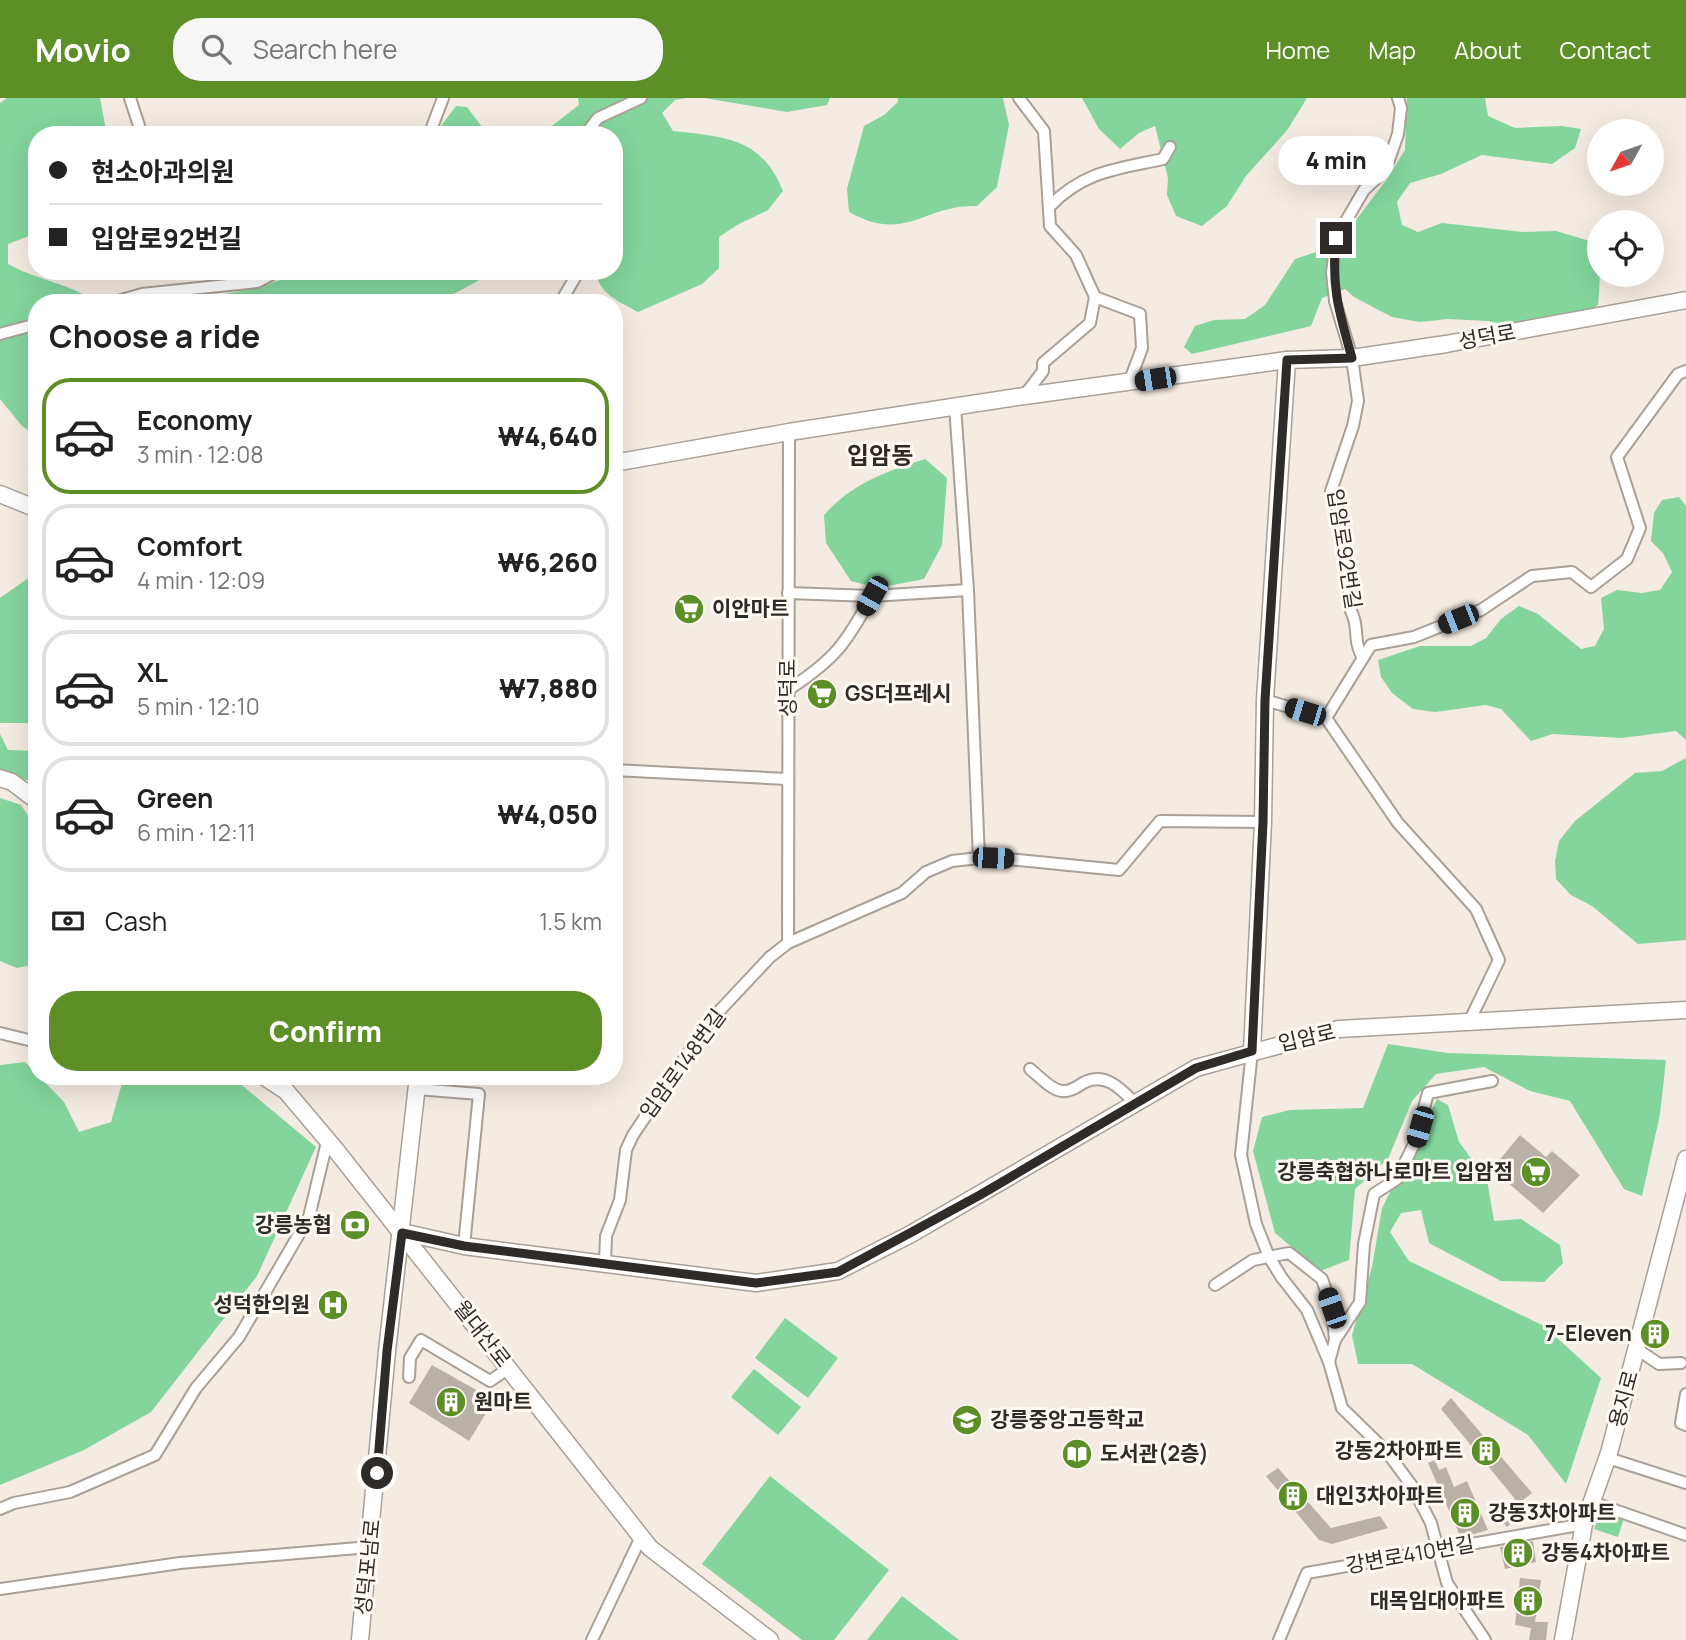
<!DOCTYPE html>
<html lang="en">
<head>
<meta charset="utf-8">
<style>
	:root { --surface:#fff; --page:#f6f6f6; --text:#222; --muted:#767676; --line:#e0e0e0; --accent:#5d8f27 }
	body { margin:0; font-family:Manrope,"Noto Sans KR",sans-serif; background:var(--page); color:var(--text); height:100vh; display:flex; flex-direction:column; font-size:26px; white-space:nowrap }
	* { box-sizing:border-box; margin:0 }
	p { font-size:23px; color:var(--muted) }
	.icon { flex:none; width:38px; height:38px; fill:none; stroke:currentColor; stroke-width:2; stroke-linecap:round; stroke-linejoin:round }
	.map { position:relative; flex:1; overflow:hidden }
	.drawer { position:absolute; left:28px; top:196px; width:595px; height:791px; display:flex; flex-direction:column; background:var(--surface); border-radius:28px; box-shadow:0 7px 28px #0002 }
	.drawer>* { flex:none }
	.banner { position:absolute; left:28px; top:28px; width:595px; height:154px; border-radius:28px; box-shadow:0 7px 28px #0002; display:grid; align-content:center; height:154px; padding:0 21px; background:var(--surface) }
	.needle { width:46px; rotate:230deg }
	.fabs { position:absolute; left:1587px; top:21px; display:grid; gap:14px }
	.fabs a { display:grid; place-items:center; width:77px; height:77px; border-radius:50%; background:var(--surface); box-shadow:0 7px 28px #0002; font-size:35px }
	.end { position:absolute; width:32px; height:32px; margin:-16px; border:9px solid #2e2b28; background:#fff; box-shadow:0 0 0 4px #fff }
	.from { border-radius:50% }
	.bubble { position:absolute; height:49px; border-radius:24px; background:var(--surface); box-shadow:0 7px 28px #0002; font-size:23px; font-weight:800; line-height:49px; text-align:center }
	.car { position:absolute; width:21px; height:42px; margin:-21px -10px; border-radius:9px; box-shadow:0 0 5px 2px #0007; background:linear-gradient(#222 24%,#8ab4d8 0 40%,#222 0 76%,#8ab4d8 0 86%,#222 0) }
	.banner b { display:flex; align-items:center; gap:24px; height:66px; font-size:26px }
	.banner b+b { border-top:2px solid var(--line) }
	.banner i { width:18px; height:18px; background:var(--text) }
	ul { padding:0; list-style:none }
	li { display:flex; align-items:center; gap:21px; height:116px; margin:0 14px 10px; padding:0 7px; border:4px solid var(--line); border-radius:28px }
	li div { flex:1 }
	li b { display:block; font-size:26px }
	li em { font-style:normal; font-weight:800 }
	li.selected { border-color:var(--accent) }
	li>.icon { width:63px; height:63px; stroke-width:1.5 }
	h2 { padding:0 21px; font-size:32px; line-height:84px }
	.pay { display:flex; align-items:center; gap:18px; height:77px; padding:0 21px; font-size:26px }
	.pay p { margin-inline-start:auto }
	.action { display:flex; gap:14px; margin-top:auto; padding:14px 21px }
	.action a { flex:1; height:80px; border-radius:28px; background:var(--accent); color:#fff; font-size:28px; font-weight:800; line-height:80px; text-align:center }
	header { display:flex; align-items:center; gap:42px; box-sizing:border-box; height:98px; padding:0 35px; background:var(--accent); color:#fff }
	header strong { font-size:33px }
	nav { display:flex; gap:38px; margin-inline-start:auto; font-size:24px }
	.search { width:490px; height:63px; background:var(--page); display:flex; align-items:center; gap:18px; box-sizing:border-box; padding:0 24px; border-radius:28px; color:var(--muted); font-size:26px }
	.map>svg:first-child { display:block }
	.green { fill:#83d59c }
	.building { fill:#b9b1a8 }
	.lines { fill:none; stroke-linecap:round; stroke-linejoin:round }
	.street-casing { stroke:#a9a098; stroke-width:14 }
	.secondary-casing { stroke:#a9a098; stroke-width:19 }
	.street { stroke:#fff; stroke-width:10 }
	.secondary { stroke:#fff; stroke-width:16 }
	.route { stroke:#2e2b28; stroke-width:9 }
	.labels { text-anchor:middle; stroke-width:6; stroke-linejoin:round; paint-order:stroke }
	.street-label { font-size:21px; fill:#2e2b28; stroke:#fef9f3 }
	.poi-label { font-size:21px; font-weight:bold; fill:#2e2b28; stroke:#fef9f3; text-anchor:start }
	.quarter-label { font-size:24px; font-weight:bold; fill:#2f2821; stroke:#fef9f3 }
</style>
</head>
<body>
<header>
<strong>Movio</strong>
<div class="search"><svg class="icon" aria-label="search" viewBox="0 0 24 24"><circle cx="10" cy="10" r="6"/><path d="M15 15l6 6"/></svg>Search here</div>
<nav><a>Home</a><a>Map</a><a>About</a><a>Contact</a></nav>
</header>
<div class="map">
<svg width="1686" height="1542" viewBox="0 0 1686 1542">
	<rect width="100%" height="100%" fill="#f4ebe2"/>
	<g class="green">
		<path d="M7 0H100L106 32 105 37H37V135L8 146V166C39 183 69 185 98 205H37V338L22 328 0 301V5Z"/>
		<path d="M578 0H686L675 2 662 15 673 33C725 39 761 39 783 93L768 112 737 127 719 139V170L702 186 638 214C620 204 598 196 596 173H614V37H540L579 7Z"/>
		<polygon points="704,0 830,0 827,7 787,14"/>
		<path d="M898 0H1003L1009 27 997 89 977 108C924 106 906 146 849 114L847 91 864 28 884 17 898 4Z"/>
		<polygon points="1082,0 1307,0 1288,31 1246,78 1227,108 1202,128 1176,118 1167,97 1168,80 1155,28 1139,35 1120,51 1099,31"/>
		<path d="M1407 0H1485L1488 18 1515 30 1562 28 1581 31 1575 50 1552 66 1482 57 1441 76 1410 85 1397 104 1402 127 1418 134 1442 125 1523 134 1556 133 1593 144C1602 167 1600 183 1598 207L1574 227 1525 231 1488 223 1448 221 1420 224 1392 219 1354 199 1345 191 1322 200 1311 228 1192 256 1184 249 1195 228 1214 222 1245 221 1265 207 1295 161 1316 154 1344 138 1387 81 1405 52Z"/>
		<polygon points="456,8 467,9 488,37 440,37 438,32"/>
		<polygon points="307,173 496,173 437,205 177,205 256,190"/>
		<path d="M925 361 947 380 942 447 924 481 878 490 851 483 826 445 824 417C851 386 887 373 925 361Z"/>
		<polygon points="1679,399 1686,408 1686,642 1676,633 1622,640 1553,636 1531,643 1501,611 1486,607 1435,614 1413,611 1392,595 1381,579 1378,562 1420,548 1471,548 1486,540 1501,521 1519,508 1538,516 1581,551 1595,548 1604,531 1601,500 1617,492 1642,495 1660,492 1672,474 1663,455 1651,443 1654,415 1662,402"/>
		<polygon points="37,474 37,625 0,625 0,500"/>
		<polygon points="0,636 8,652 37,653 37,684 0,677"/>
		<polygon points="1686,660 1686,842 1638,846 1592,808 1571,797 1556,781 1555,763 1559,743 1575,723 1635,675 1662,673"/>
		<polygon points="0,700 21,707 37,731 37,866 17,870 0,863"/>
		<polygon points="1388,946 1448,955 1666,962 1660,1016 1642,1098 1624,1091 1570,1003 1530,993 1484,969 1436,976 1412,1003 1388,1061 1355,1091 1349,1162 1320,1173 1275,1135 1253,1053 1262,1019 1290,1012 1363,1010"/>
		<polygon points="25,964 64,1004 79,1034 111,1024 124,978 231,978 316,1049 257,1178 151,1314 84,1352 0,1387 0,967"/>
		<polygon points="1437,1001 1448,1007 1459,1044 1487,1082 1494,1123 1521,1121 1560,1147 1563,1165 1544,1184 1501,1183 1429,1145 1421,1112 1401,1115 1390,1134 1409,1163 1544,1228 1601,1280 1566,1386 1528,1337 1412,1266 1358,1266 1352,1237 1372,1169 1382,1110"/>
		<polygon points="785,1220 838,1260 808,1300 755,1260"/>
		<polygon points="754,1271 801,1309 778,1337 731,1299"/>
		<polygon points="770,1378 889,1472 834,1542 802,1542 702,1466"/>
		<polygon points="1601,1409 1625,1417 1618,1439 1594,1431"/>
		<polygon points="902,1498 959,1542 867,1542"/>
	</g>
	<g class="building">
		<polygon points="1520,1037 1546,1059 1552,1053 1580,1077 1543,1115 1492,1071"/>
		<polygon points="432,1267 494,1302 469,1343 409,1305"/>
		<polygon points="1451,1300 1532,1395 1523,1402 1528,1410 1507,1429 1496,1417 1515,1401 1441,1311"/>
		<polygon points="1435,1362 1439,1372 1446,1369 1454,1389 1467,1383 1488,1432 1461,1440 1428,1365"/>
		<polygon points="1278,1370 1331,1430 1380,1418 1388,1430 1332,1446 1319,1442 1266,1378"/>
		<polygon points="1533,1443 1536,1464 1505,1471 1500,1449"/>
		<polygon points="1520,1480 1541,1482 1535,1524 1548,1524 1546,1542 1529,1542 1531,1530 1515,1527"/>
	</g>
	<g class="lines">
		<g class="street-casing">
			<g id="street">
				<polyline points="130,0 142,37"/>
				<polyline points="1019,0 1044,33 1050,128 1076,157 1095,199 1090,225 1043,265 1043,273 1024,298"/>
				<polyline points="429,37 443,0"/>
				<polyline points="585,37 598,20 641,0"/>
				<path d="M1050 108C1084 73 1117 71 1163 61L1170 49"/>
				<polyline points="1095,199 1140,216 1142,250 1129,285"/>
				<polyline points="111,205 142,196 257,184 278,173"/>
				<polyline points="560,205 579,173"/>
				<polyline points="0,236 37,226"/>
				<polyline points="955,308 968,492 979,760"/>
				<polyline points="788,495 872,498 968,492"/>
				<path d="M1363 560C1352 542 1360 530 1351 513L1342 422 1331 393 1353 328 1358 303 1352 260 1335 203 1332 175 1336 140 1364 92 1381 76 1389 62 1398 36 1401 10 1398 0"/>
				<path d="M788 592C835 561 845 547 872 498"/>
				<polyline points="1265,602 1326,620 1398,725 1476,811 1499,862 1469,924"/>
				<polyline points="1326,620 1371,547 1414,539 1481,512 1532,478 1572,474 1591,489 1627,461 1640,430 1617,359 1678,276 1686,273"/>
				<polyline points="614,672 787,681"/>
				<polyline points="788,845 789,334"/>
				<polyline points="0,935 37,944"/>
				<polyline points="1252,953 1241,1057 1256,1126 1269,1159 1282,1180 1307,1212 1329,1264"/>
				<path d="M1030 971C1039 978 1051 992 1062 993 1070 994 1077 989 1083 985 1105 973 1121 991 1136 1006"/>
				<polyline points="417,991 479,996 464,1148"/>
				<polyline points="605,1165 606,1138 620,1102 626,1052 633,1037 709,924 770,859 788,845 902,795 926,774 952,763 979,760 1008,761 1119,772 1160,723 1263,724"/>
				<polyline points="1215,1187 1253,1162 1289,1155 1322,1181 1332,1210 1335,1242 1329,1264 1342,1310 1387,1354 1412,1388 1431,1425 1447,1485 1485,1542"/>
				<polyline points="1335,1242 1360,1204 1364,1146 1374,1096 1397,1081 1415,1044 1428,995 1492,983"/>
				<polyline points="1637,1251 1659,1266 1681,1265"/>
				<polyline points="409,1279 410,1260 421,1242 490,1283 509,1270"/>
				<polyline points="1686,1296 1681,1325 1686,1327"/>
				<polyline points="1608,1360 1686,1385"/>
				<polyline points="1592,1404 1686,1437"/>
				<polyline points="0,1411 14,1405 70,1394 155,1357 196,1290 239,1239 309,1119 327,1044"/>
				<polyline points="0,1491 180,1465 370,1449"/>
				<polyline points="592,1542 641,1439"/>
				<polyline points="1279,1542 1307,1475 1584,1426"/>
			</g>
		</g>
		<g class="secondary-casing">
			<g id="secondary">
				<polyline points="614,365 789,334 1024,298 1287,262 1352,260 1446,246 1686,202"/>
				<polyline points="0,396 37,411"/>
				<polyline points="0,680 12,684 37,703"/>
				<polyline points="1252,953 1263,724 1265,602 1287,262"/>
				<polyline points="263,978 286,993 335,1051 650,1450 770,1542"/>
				<polyline points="402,1134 464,1148 756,1185 838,1173 911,1136 1196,970 1339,931 1686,912"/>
				<polyline points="360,1542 387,1253 418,978"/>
				<polyline points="1563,1542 1584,1426 1609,1355 1686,1061"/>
			</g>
		</g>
		<use href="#street" class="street"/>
		<use href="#secondary" class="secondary"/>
	</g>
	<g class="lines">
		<path class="route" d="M377 1375 387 1253 402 1135 464 1148 756 1185 838 1174 980 1097 1196 970 1252 953 1263 724 1265 602 1287 262 1352 260C1339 214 1331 189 1336 140"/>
	</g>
	<defs>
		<g id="supermarket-disc" transform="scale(1.575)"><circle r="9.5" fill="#5d8f27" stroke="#fef9f3"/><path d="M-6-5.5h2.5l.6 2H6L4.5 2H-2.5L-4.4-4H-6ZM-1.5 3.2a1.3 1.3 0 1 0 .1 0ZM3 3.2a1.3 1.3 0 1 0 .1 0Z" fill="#fff"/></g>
		<g id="bank-disc" transform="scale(1.575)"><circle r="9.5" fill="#5d8f27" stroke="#fef9f3"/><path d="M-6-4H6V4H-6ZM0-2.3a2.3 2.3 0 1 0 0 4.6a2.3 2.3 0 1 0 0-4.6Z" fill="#fff"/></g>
		<g id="hospital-disc" transform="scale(1.575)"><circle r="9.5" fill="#5d8f27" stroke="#fef9f3"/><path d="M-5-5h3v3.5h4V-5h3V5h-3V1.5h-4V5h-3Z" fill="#fff"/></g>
		<g id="building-disc" transform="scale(1.575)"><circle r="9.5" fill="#5d8f27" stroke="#fef9f3"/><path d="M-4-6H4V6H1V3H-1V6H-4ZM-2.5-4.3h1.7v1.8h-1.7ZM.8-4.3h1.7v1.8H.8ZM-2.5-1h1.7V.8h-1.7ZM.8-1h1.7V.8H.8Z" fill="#fff"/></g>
		<g id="school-disc" transform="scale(1.575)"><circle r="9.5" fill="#5d8f27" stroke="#fef9f3"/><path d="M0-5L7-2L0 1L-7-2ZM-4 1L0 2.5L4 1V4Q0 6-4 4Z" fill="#fff"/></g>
		<g id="library-disc" transform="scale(1.575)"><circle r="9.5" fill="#5d8f27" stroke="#fef9f3"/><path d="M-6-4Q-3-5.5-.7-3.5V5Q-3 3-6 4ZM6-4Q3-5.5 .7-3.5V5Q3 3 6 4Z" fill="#fff"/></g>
	</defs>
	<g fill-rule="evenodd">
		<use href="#supermarket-disc" x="689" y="511"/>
		<use href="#supermarket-disc" x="822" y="596"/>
		<use href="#supermarket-disc" x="1536" y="1074"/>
		<use href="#bank-disc" x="355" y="1127"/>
		<use href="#hospital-disc" x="333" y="1207"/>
		<use href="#building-disc" x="1655" y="1236"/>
		<use href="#building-disc" x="451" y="1304"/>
		<use href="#school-disc" x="967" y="1322"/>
		<use href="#building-disc" x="1486" y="1353"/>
		<use href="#library-disc" x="1077" y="1356"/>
		<use href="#building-disc" x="1293" y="1398"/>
		<use href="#building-disc" x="1465" y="1415"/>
		<use href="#building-disc" x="1518" y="1455"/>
		<use href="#building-disc" x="1528" y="1503"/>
	</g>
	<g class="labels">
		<g class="street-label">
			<text transform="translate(1487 239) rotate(-10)" y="7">성덕로</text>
			<text transform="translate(1344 451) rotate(81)" y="7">입암로92번길</text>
			<text transform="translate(788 590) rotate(-90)" y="7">성덕로</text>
			<text transform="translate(1307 940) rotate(-13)" y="7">입암로</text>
			<text transform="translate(683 966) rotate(-54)" y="7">입암로148번길</text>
			<text transform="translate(482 1236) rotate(52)" y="7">월대산로</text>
			<text transform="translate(1624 1301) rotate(-75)" y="7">용지로</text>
			<text transform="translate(1410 1457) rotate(-10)" y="7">강변로410번길</text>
			<text transform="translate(368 1469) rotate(-84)" y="7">성덕포남로</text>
		</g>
		<g class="poi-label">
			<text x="712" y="518">이안마트</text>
			<text x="845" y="603">GS더프레시</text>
			<text x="1513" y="1081" text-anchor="end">강릉축협하나로마트 입암점</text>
			<text x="332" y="1134" text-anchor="end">강릉농협</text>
			<text x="310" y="1214" text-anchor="end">성덕한의원</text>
			<text x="1632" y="1243" text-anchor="end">7-Eleven</text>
			<text x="474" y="1311">원마트</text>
			<text x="990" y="1329">강릉중앙고등학교</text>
			<text x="1463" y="1360" text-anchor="end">강동2차아파트</text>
			<text x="1100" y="1363">도서관(2층)</text>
			<text x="1316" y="1405">대인3차아파트</text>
			<text x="1488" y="1422">강동3차아파트</text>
			<text x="1541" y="1462">강동4차아파트</text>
			<text x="1505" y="1510" text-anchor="end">대목임대아파트</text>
		</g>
		<g class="quarter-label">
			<text x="880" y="366">입암동</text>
		</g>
	</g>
</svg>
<div class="fabs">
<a><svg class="needle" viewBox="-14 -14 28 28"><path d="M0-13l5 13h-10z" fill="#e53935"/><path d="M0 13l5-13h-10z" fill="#767676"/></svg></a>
<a><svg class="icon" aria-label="locate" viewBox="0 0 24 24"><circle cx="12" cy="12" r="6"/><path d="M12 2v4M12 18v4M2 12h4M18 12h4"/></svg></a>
</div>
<i class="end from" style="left:377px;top:1375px"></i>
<i class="end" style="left:1336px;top:140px"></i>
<div class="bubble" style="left:1278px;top:38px;width:116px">4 min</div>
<i class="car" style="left:1155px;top:281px;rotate:261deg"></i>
<i class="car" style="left:872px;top:498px;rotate:209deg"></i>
<i class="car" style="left:1458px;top:521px;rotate:248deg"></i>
<i class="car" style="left:1305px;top:614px;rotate:287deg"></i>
<i class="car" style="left:993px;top:760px;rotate:92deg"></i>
<i class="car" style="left:1420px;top:1029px;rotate:196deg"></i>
<i class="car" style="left:1332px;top:1210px;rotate:341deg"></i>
<div class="banner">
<b><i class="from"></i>현소아과의원</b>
<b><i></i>입암로92번길</b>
</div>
<section class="drawer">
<h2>Choose a ride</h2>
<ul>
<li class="selected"><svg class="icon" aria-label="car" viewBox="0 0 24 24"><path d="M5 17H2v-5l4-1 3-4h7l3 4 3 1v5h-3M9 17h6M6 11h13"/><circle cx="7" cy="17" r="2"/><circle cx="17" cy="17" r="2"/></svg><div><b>Economy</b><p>3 min · 12:08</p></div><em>₩4,640</em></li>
<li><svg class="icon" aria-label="car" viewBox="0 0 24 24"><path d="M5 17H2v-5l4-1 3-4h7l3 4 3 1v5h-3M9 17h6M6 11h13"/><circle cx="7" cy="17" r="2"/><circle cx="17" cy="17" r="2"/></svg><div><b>Comfort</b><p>4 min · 12:09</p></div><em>₩6,260</em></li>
<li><svg class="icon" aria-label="car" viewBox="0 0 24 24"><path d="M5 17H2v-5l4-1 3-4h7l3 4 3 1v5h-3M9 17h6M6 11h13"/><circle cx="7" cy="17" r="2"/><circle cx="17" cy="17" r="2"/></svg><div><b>XL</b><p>5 min · 12:10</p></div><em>₩7,880</em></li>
<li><svg class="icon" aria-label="car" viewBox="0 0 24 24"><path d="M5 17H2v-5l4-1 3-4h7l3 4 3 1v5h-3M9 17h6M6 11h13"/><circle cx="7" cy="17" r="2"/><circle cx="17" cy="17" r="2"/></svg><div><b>Green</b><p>6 min · 12:11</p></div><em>₩4,050</em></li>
</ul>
<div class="pay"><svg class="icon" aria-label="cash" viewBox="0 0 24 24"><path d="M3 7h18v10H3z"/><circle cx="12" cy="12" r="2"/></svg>Cash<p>1.5 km</p></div>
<div class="action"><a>Confirm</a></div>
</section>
</div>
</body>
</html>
